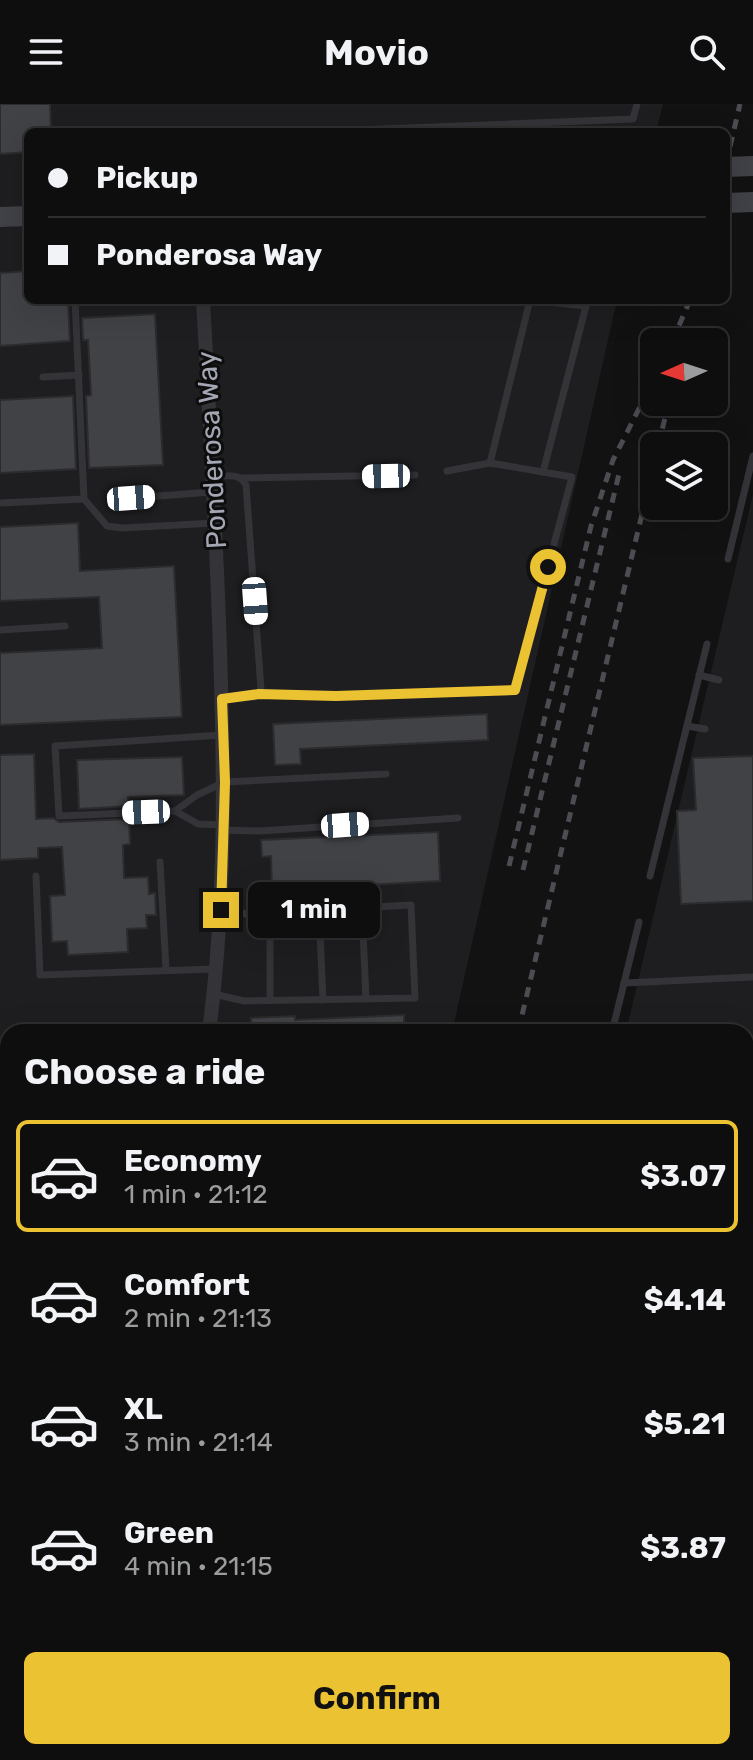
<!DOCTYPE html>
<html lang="en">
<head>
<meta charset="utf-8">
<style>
	:root { --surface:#0e0e0e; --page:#171717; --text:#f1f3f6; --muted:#9b9c9e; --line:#2e2e2e; --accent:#ebc332 }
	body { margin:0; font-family:Rubik,sans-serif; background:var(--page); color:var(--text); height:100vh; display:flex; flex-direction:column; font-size:30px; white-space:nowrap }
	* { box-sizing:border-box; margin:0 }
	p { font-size:26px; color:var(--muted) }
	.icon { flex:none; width:44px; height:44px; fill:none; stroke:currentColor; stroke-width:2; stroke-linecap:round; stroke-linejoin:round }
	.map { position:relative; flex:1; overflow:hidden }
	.details { position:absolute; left:0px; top:920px; width:754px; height:736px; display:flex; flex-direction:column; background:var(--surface); border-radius:24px 24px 0 0; box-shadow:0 8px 32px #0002,0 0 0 2px var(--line) }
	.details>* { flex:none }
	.hud { position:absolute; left:24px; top:24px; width:706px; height:176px; border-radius:12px; box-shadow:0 8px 32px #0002,0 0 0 2px var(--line); display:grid; align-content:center; height:176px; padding:0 24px; background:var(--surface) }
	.needle { width:52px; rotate:267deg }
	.buttons { position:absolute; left:640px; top:224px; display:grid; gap:16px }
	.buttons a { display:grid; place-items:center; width:88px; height:88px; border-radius:12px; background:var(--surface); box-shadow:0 8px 32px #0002,0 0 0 2px var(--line); font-size:40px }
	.end { position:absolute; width:36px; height:36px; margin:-18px; border:10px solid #ebc332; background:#111; box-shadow:0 0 0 4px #111 }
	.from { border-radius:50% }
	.bubble { position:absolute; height:56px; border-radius:12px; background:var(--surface); box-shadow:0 8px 32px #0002,0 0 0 2px var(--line); font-size:26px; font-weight:700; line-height:56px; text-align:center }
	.car { position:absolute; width:24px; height:48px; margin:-24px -12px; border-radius:10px; box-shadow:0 0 6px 2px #0007; background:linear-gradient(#fff 24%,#345 0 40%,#fff 0 76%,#345 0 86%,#fff 0) }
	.hud b { display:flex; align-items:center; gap:28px; height:76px; font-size:30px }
	.hud b+b { border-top:2px solid var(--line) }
	.hud i { width:20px; height:20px; background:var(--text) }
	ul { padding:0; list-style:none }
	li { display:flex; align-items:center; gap:24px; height:112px; margin:0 16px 12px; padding:0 8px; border:4px solid transparent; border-radius:12px }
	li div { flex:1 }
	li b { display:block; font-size:30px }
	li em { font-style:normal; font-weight:700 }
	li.selected { border-color:var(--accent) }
	li>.icon { width:72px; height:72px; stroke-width:1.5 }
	h2 { padding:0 24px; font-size:36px; line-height:96px }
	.primary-button { display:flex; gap:16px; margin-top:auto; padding:16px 24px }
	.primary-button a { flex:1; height:92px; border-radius:12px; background:var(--accent); color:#111; font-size:32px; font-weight:700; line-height:92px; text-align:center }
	header { display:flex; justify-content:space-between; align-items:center; height:104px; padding:0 24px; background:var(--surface); font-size:36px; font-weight:700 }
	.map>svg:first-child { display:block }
	.built { fill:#1e1e20 }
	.building { fill:#414246; stroke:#2c2c2f; stroke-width:2 }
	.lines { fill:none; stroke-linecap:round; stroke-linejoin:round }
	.lane { stroke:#333338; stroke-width:7 }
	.street { stroke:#333338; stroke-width:14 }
	.secondary { stroke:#414248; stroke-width:20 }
	.rail { stroke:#4c4d53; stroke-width:5; stroke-dasharray:10 8; stroke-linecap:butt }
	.route { stroke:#ebc332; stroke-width:10 }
	.labels { text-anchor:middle; stroke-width:6; stroke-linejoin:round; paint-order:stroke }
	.street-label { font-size:28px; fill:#a4a7b3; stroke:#0d0d0e }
</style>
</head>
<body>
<header><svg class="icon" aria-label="menu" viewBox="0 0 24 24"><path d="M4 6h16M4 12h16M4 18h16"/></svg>Movio<svg class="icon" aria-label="search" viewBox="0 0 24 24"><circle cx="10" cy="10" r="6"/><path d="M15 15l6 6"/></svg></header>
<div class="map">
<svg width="753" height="1656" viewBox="0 0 753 1656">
	<rect width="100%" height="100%" fill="#121213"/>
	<g class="built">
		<polygon points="0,0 663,0 656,28 28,28 28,196 617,196 452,928 8,928 8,1540 0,1543"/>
		<polygon points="753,390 753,1656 594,1656 589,1648 746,1648 746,928 626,928"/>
		<polygon points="122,1648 423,1648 427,1656 108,1656"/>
	</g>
	<g class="building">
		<polygon points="0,0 50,0 51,28 28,28 28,48 0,50"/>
		<polygon points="28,167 28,196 68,196 70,237 0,242 0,169"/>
		<polygon points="155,210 163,361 89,364 86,292 91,291 88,236 83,236 82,214"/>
		<polygon points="73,292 76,365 0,369 0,296"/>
		<polygon points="78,419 80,467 174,462 182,613 0,621 0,549 102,544 99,493 0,497 0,423"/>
		<polygon points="487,610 488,636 300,645 301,660 275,661 273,620"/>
		<polygon points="34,650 36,715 53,714 59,718 129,715 130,740 123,741 124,774 148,773 149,790 155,789 156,811 146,811 147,824 127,825 128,848 68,851 67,837 52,838 50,792 65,791 62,743 38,744 38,754 0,756 0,651"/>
		<polygon points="753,652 753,797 681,800 677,707 696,706 693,654"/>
		<polygon points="182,653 184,691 128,693 129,702 79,705 77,656"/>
		<polygon points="438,728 440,777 272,786 271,752 262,753 261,736"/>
		<polygon points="404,911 404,928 252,928 251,914 295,912 295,916"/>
	</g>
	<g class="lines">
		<g class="lane">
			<polyline points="307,28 633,15 637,0"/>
			<polyline points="75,196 84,395"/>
			<polyline points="43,273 79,271"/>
			<polyline points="490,359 530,196 586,202 543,368"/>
			<path d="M213 373C226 372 239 368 246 381L261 585 255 593 222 595"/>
			<polyline points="242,374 415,371"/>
			<polyline points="131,394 212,388"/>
			<polyline points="0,399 84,395 107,422 122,424 215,419"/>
			<polyline points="728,455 753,352"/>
			<polyline points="0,526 65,522"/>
			<polyline points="699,571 719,576"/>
			<polyline points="259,590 336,592 515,586 572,373 490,359 447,367"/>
			<polyline points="687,622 705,625"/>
			<polyline points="222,631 55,642 59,712 175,707 198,720 223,721"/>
			<polyline points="175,707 197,691 225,678 386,670"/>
			<polyline points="223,726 260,727 458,714"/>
			<polyline points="160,758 166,865"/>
			<polyline points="36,772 40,871 215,865"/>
			<polyline points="650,772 707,540"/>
			<polyline points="362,804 366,895"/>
			<polyline points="319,806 323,896"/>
			<polyline points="270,809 270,896"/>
			<polyline points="624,879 753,873"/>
			<polyline points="214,890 244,897 415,894 411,801 247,810 221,806"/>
			<polyline points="612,928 639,818"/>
			<polyline points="1,1083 8,1082"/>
			<polyline points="3,1160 8,1159"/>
			<polyline points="0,1330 8,1337"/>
			<polyline points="0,1449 8,1460"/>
			<polyline points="746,1501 753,1501"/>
			<polyline points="0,1529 8,1542"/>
			<polyline points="746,1601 753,1600"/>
			<polyline points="579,1648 583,1656"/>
		</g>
		<g class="street">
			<path d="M203 196C209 303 215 410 219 517 224 656 227 790 209 928"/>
			<polyline points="746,1104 753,1103"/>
			<polyline points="746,1304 753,1414"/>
			<polyline points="0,1352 8,1346"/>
		</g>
		<g class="secondary">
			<polyline points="726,63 753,62"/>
			<polyline points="726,99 753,98"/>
			<polyline points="0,113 28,112"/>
		</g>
		<g class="rail">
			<polyline points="726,60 740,0"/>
			<polyline points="672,238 690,196"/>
			<polyline points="658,342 669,298"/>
			<polyline points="509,762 591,422 613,356 654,275"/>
			<polyline points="523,766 619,370"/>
			<polyline points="518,928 654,360"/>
			<polyline points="0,1642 8,1637"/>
			<polyline points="473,1648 476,1656"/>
		</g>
	</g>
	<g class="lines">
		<polyline class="route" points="221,806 225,678 222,595 259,590 336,592 515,586 548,463"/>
	</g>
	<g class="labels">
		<g class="street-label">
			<text transform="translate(211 346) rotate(-93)" y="10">Ponderosa Way</text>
		</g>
	</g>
</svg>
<div class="buttons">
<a><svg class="needle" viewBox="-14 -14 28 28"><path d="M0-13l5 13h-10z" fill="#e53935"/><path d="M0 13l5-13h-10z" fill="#9b9c9e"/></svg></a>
<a><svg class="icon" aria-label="layers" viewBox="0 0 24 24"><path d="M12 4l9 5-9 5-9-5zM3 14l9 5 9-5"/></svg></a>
</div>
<i class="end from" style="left:548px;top:463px"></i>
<i class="end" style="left:221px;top:806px"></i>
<div class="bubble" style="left:248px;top:778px;width:132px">1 min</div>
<i class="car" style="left:386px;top:372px;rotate:269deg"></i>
<i class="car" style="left:131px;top:394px;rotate:86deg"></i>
<i class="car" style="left:255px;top:497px;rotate:176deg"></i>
<i class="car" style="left:146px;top:708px;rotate:268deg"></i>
<i class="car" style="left:345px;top:721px;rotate:86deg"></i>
<div class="hud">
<b><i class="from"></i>Pickup</b>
<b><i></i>Ponderosa Way</b>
</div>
<section class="details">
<h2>Choose a ride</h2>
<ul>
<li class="selected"><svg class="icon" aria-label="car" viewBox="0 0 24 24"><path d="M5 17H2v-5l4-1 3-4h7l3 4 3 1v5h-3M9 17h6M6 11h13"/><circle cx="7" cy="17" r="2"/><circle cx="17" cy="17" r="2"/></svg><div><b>Economy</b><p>1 min · 21:12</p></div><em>$3.07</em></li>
<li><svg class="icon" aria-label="car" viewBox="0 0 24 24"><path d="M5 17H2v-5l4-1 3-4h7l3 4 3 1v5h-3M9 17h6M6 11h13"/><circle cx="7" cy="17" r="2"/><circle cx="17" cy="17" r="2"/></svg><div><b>Comfort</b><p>2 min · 21:13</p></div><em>$4.14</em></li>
<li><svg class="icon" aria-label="car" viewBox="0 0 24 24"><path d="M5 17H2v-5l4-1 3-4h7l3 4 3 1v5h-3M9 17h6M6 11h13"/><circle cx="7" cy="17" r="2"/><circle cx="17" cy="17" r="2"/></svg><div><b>XL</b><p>3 min · 21:14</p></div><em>$5.21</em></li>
<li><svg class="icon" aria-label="car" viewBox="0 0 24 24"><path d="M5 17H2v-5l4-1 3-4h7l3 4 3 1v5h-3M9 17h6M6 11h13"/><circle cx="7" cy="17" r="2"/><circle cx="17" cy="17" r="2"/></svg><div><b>Green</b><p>4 min · 21:15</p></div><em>$3.87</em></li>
</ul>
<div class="primary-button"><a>Confirm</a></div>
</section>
</div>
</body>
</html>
